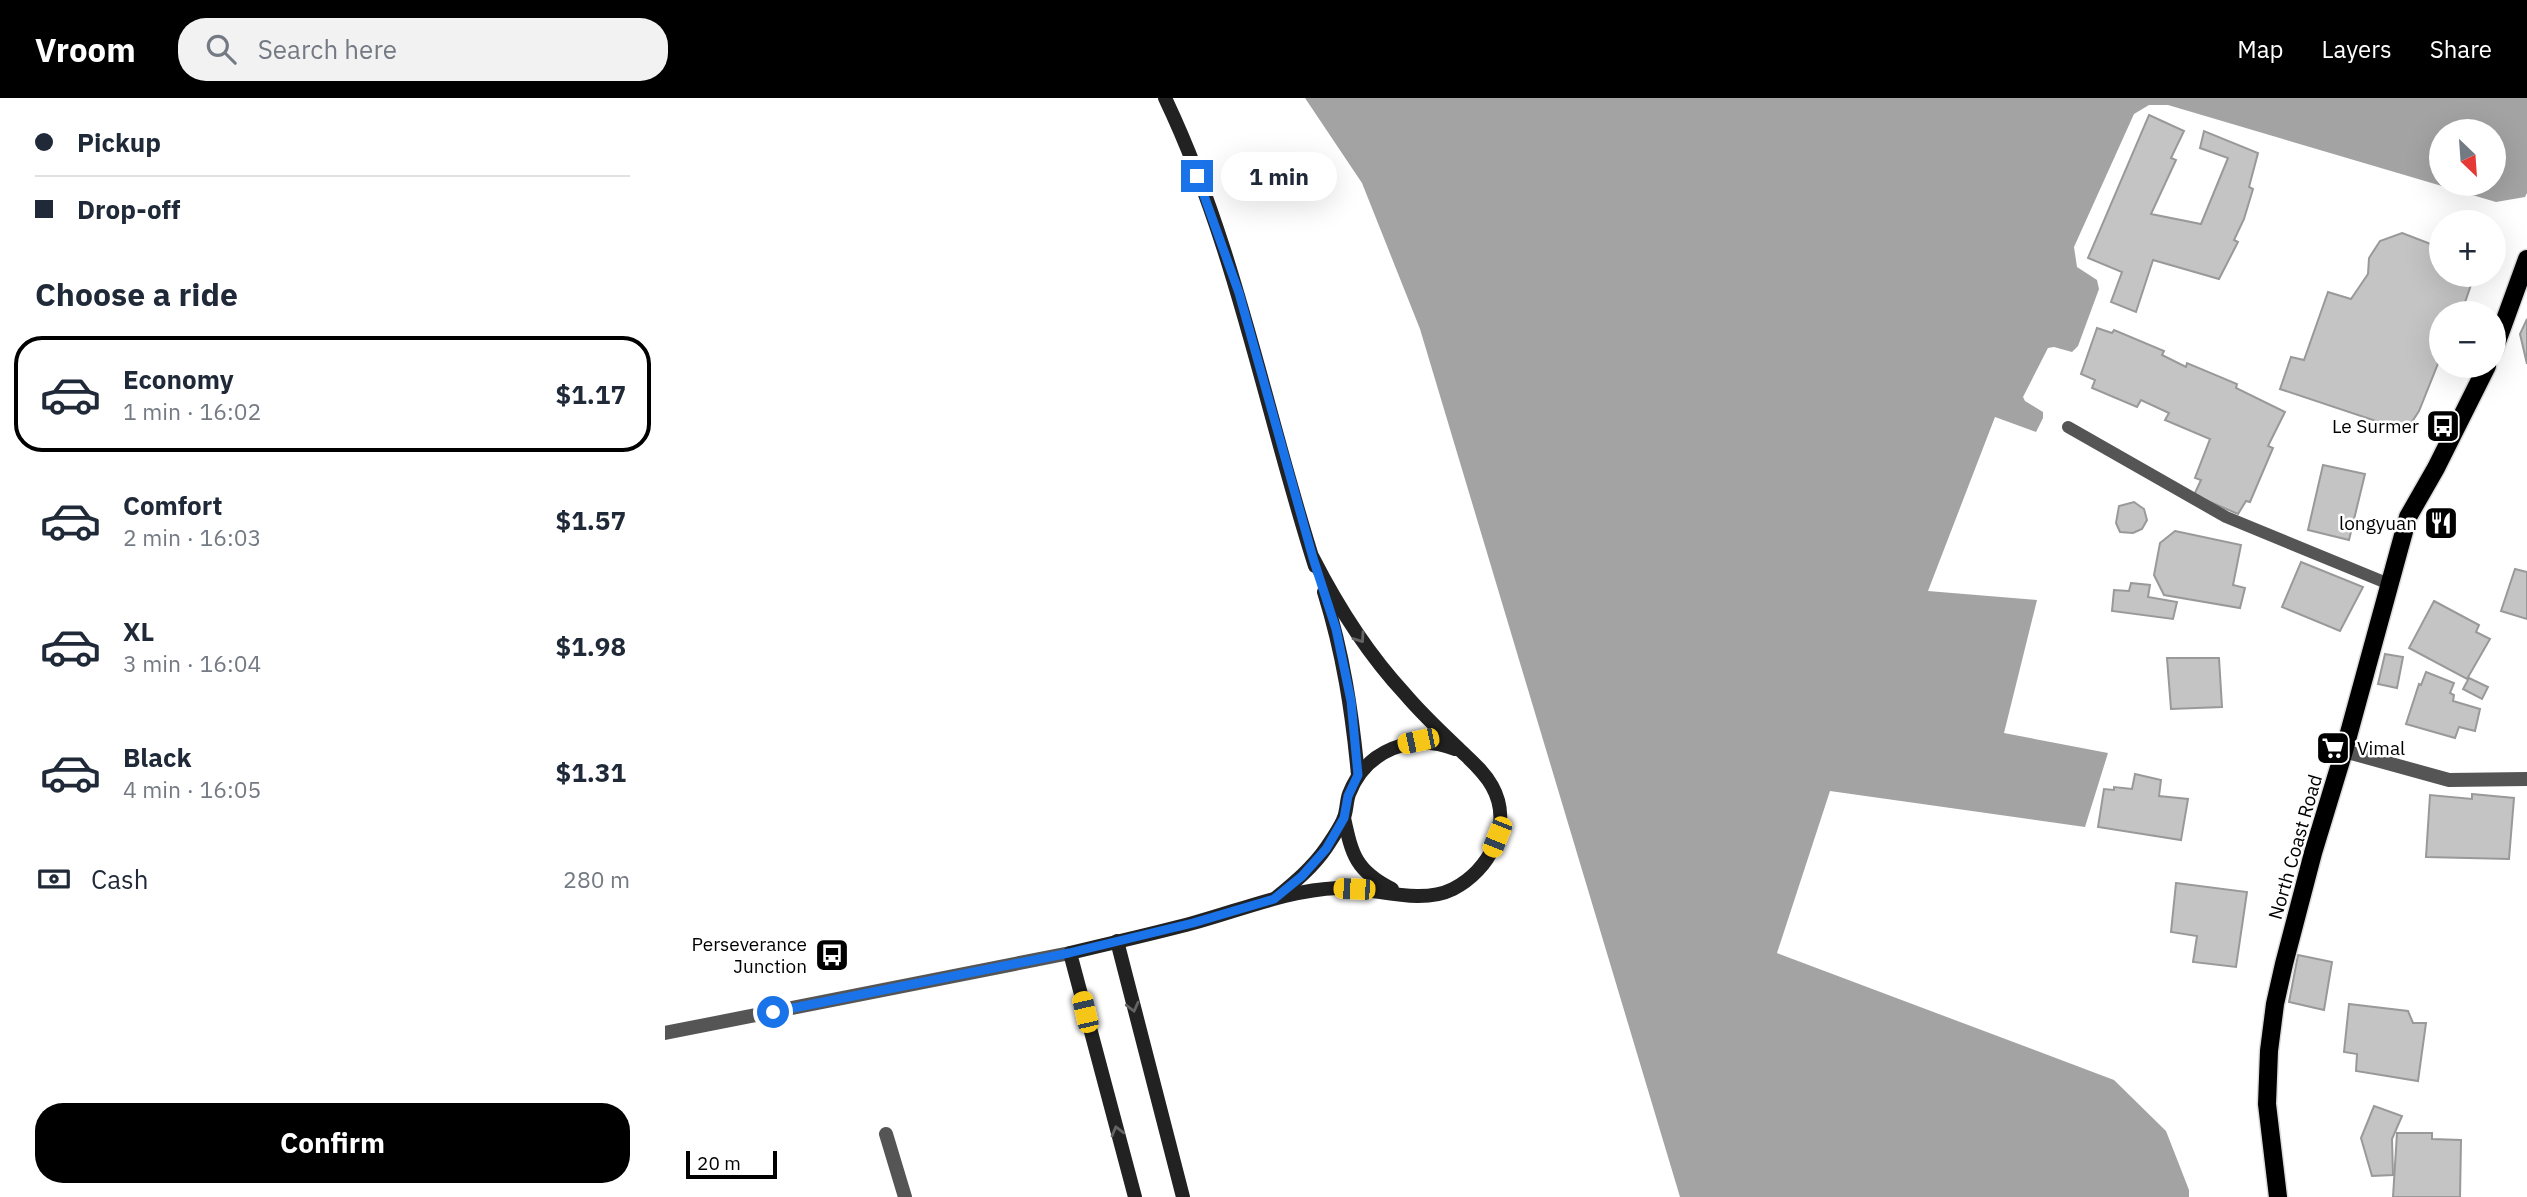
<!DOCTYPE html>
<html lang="en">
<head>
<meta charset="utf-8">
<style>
	:root { --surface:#fff; --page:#f2f2f3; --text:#1f2937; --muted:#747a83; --line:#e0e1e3; --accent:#000 }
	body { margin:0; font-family:"IBM Plex Sans",sans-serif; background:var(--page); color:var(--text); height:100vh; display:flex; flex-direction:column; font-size:26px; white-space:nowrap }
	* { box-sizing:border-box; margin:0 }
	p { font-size:23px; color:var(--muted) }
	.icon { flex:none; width:38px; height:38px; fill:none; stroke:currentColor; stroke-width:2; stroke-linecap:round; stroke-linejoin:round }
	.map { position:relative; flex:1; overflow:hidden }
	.panel { display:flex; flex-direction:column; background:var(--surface); width:665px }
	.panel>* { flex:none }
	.hud { display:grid; align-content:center; height:154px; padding:0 35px; background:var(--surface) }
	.needle { width:46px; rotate:155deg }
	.fabs { position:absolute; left:1764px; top:21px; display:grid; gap:14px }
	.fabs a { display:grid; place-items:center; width:77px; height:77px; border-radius:50%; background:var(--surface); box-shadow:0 7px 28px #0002; font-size:35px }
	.scale { position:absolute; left:21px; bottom:18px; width:91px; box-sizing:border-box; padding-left:7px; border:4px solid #000; border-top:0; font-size:19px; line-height:24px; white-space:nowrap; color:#000; -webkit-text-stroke:5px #fff; paint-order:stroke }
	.end { position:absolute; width:32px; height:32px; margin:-16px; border:9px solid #1a73e8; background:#fff; box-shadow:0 0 0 4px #fff }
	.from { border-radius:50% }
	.bubble { position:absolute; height:49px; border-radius:24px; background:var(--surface); box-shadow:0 7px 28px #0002; font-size:23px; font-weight:700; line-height:49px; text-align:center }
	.car { position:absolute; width:21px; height:42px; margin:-21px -10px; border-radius:9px; box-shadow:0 0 5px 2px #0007; background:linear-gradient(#f5c518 24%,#345 0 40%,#f5c518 0 76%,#345 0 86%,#f5c518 0) }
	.hud b { display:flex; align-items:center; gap:24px; height:66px; font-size:26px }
	.hud b+b { border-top:2px solid var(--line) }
	.hud i { width:18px; height:18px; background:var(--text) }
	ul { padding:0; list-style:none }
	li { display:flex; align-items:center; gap:21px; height:116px; margin:0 14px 10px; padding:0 21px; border:4px solid transparent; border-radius:28px }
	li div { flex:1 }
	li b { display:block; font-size:26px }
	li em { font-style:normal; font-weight:700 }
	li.current { border-color:var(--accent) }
	li>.icon { width:63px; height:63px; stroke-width:1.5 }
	h2 { padding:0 35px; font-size:32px; line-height:84px }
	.pay { display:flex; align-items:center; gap:18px; height:77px; padding:0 35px; font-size:26px }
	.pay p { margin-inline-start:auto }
	.primary-button { display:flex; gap:14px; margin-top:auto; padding:14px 35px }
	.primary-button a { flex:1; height:80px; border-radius:28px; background:var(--accent); color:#fff; font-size:28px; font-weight:700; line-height:80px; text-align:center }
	header { display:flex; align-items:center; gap:42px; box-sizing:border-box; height:98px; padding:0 35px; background:var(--accent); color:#fff }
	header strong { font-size:33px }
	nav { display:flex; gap:38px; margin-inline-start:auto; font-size:24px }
	.search { width:490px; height:63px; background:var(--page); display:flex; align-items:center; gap:18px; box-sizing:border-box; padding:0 24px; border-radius:28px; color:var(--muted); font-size:26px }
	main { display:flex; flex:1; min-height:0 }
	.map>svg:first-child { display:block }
	.water { fill:#a3a3a3; fill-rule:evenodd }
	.building { fill:#c4c4c4; stroke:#999; stroke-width:2 }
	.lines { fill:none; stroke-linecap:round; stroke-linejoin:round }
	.primary-casing { stroke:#dbdbdb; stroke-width:21 }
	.lane { stroke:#555; stroke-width:12 }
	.street { stroke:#555; stroke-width:14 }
	.secondary { stroke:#222; stroke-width:14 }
	.primary { stroke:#000; stroke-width:18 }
	.oneway { stroke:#646464 }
	.route { stroke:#1a73e8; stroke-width:9 }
	.labels { text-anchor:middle; stroke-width:5; stroke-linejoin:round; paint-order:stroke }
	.poi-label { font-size:19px; fill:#000; stroke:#fff; text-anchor:end }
	.street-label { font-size:19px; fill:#000; stroke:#fff }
</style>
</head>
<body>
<header>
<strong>Vroom</strong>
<div class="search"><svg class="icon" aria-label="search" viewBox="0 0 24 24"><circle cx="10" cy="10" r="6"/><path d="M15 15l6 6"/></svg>Search here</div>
<nav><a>Map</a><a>Layers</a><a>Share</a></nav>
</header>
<main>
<section class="panel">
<div class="hud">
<b><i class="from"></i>Pickup</b>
<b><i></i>Drop-off</b>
</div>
<h2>Choose a ride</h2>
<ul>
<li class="current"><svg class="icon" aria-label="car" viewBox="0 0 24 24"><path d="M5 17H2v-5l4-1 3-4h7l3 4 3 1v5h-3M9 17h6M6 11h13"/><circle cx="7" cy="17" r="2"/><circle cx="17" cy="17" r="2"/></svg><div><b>Economy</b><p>1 min · 16:02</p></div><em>$1.17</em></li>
<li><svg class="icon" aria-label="car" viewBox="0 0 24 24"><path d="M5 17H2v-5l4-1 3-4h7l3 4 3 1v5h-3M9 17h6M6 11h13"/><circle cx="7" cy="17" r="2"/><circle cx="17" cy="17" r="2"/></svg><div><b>Comfort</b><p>2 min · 16:03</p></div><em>$1.57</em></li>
<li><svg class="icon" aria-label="car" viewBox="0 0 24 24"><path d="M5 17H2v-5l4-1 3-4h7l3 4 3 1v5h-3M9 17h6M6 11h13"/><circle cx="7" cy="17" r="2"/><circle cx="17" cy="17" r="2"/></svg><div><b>XL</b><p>3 min · 16:04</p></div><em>$1.98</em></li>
<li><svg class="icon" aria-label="car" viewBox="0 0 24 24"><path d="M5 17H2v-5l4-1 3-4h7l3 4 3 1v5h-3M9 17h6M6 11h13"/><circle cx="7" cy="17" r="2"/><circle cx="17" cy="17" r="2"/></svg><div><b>Black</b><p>4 min · 16:05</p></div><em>$1.31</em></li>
</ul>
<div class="pay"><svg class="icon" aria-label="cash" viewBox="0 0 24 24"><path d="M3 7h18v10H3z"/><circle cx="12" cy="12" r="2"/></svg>Cash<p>280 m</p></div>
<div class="primary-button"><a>Confirm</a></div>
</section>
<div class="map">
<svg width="1862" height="1099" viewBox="0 0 1862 1099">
	<rect width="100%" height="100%" fill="#fff"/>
	<path class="water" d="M640 0H1862V95L1860 99 1831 104 1503 7H1484L1469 16 1409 149 1412 169 1432 182 1434 191 1413 248 1407 254 1389 249 1383 250 1358 299 1360 303 1378 314V320L1371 334 1330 319 1263 493 1372 502 1339 635 1443 655 1420 729 1165 693 1112 855 1449 982 1501 1033 1524 1092V1099H1015L755 231 697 85ZM1776 33H1829V86H1776Z"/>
	<g class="building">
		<polygon points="1484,17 1519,33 1506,60 1511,62 1486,116 1536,126 1563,60 1535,50 1539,33 1593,55 1584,89 1588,91 1579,121 1569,142 1573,144 1554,181 1488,162 1471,214 1446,204 1457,174 1423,160"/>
		<polygon points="1737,135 1776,150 1776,177 1803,177 1808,181 1797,213 1790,211 1789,215 1776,215 1776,258 1754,313 1741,333 1615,291 1626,259 1639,262 1663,194 1686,201 1703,176 1704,160 1715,143"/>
		<polygon points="1862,221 1862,266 1855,236"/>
		<polygon points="1432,230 1447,235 1449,232 1499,253 1497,257 1521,269 1522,265 1572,286 1571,290 1620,314 1603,348 1608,350 1585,404 1581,403 1573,416 1529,397 1536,382 1530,380 1545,341 1500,322 1504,315 1476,302 1472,309 1427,290 1430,282 1416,276"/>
		<polygon points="1658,367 1700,376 1684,442 1643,432"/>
		<polygon points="1469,404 1479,411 1482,422 1477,431 1468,435 1455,434 1451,425 1454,408"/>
		<polygon points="1510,433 1576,447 1568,487 1580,490 1575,510 1499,497 1489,477 1495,445"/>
		<polygon points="1636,464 1698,489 1675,533 1617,509"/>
		<polygon points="1850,471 1862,474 1862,521 1836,513"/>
		<polygon points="1466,485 1485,487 1483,499 1512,504 1508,521 1447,513 1449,492 1464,493"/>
		<polygon points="1769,503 1814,527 1811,534 1825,541 1802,581 1744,550"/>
		<polygon points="1720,556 1738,559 1732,590 1713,586"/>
		<polygon points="1502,560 1554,560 1557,609 1506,611"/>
		<polygon points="1761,574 1789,585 1785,595 1789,597 1788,603 1815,611 1810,633 1794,629 1790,640 1741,626 1754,586 1756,587"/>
		<polygon points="1804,580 1823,589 1817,601 1798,591"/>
		<polygon points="1470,676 1496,682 1494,698 1523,701 1516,742 1433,729 1439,691 1449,692 1449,689 1467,691"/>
		<polygon points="1807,696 1849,700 1844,761 1761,759 1765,697 1807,701"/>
		<polygon points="1511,785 1582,794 1571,869 1528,864 1532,838 1506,834"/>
		<polygon points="1633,857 1667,864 1659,912 1624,904"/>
		<polygon points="1684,906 1743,913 1748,925 1761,925 1753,983 1691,973 1692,956 1679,954"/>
		<polygon points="1709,1008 1737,1018 1727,1041 1728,1077 1707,1078 1696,1040"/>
		<polygon points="1732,1035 1767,1035 1767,1041 1796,1042 1795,1099 1728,1099"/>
	</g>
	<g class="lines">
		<g class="primary-casing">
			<g id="primary">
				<polyline points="1829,252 1862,161"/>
				<polyline points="1613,1099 1602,1006 1604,953 1610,906 1619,866 1648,755 1679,653 1743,419 1771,370 1822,268"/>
			</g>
		</g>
		<polyline class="lane" points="1403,329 1561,419 1724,486"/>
		<g class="street">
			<polyline points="1679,653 1784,682 1862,681"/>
			<polyline points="0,935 405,855"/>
			<polyline points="221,1036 240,1099"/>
		</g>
		<g class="secondary">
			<path d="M500 0C571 149 600 312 650 468"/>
			<path d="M659 494C678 555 687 613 693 677"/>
			<path d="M679 720C687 757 691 773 727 791"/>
			<path d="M612 799C630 784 648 769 661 750 667 741 674 731 678 722 682 714 681 704 684 696 701 652 747 634 790 651"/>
			<polyline points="452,843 518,1099"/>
			<path d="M470 1099 405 855C446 845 487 836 528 825 576 812 623 792 673 790 709 789 754 808 788 791 824 773 849 727 827 688 818 672 805 662 792 649 774 632 756 615 740 596 702 555 673 509 648 460"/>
		</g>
		<use href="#primary" class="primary"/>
	</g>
	<defs><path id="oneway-chevron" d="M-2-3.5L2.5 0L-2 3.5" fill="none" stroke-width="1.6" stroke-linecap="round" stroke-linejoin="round" transform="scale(1.75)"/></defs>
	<g class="oneway">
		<use href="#oneway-chevron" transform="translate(695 540) rotate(55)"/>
		<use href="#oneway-chevron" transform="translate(468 909) rotate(76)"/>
		<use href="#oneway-chevron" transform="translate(452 1033) rotate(-105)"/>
	</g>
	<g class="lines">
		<polyline class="route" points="108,914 404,855 528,825 609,801 637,778 661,751 679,720 683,698 693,677 686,603 671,531 648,460 574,195 532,78"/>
	</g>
	<defs>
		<g id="bus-square" transform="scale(1.75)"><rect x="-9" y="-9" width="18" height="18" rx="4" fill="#000" stroke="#fff"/><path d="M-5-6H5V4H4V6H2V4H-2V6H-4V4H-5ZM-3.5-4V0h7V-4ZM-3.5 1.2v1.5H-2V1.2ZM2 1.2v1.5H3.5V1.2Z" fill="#fff"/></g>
		<g id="restaurant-square" transform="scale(1.75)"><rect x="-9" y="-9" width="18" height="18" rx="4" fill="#000" stroke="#fff"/><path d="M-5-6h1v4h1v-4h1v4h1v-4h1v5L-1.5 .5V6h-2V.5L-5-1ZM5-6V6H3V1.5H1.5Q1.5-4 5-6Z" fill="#fff"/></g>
		<g id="supermarket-square" transform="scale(1.75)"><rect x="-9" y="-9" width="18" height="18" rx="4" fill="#000" stroke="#fff"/><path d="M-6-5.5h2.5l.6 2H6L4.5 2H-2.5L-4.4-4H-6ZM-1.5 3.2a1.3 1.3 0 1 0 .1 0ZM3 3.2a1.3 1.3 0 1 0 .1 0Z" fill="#fff"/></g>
	</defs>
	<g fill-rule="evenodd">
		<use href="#bus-square" x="1778" y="328"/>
		<use href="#restaurant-square" x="1776" y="425"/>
		<use href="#supermarket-square" x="1668" y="650"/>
		<use href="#bus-square" x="167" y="857"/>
	</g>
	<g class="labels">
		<g class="poi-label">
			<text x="1754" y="335">Le Surmer</text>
			<text x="1752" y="432">longyuan</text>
			<text x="1692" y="657" text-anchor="start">Vimal</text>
			<text x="142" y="853">Perseverance<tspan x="142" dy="22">Junction</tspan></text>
		</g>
		<g class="street-label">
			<text transform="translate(1630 749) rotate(-74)" y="7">North Coast Road</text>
		</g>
	</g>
</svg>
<div class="fabs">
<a><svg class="needle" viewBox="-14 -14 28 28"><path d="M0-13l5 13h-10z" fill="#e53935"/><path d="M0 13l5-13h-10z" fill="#747a83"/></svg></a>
<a>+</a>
<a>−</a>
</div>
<div class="scale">20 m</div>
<i class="end from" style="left:108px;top:914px"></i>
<i class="end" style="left:532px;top:78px"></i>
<div class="bubble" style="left:556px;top:54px;width:116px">1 min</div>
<i class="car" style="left:753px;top:643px;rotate:258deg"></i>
<i class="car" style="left:832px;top:739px;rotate:202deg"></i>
<i class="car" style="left:689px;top:791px;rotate:272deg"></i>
<i class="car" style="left:420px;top:914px;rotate:347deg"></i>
</div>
</main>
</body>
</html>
